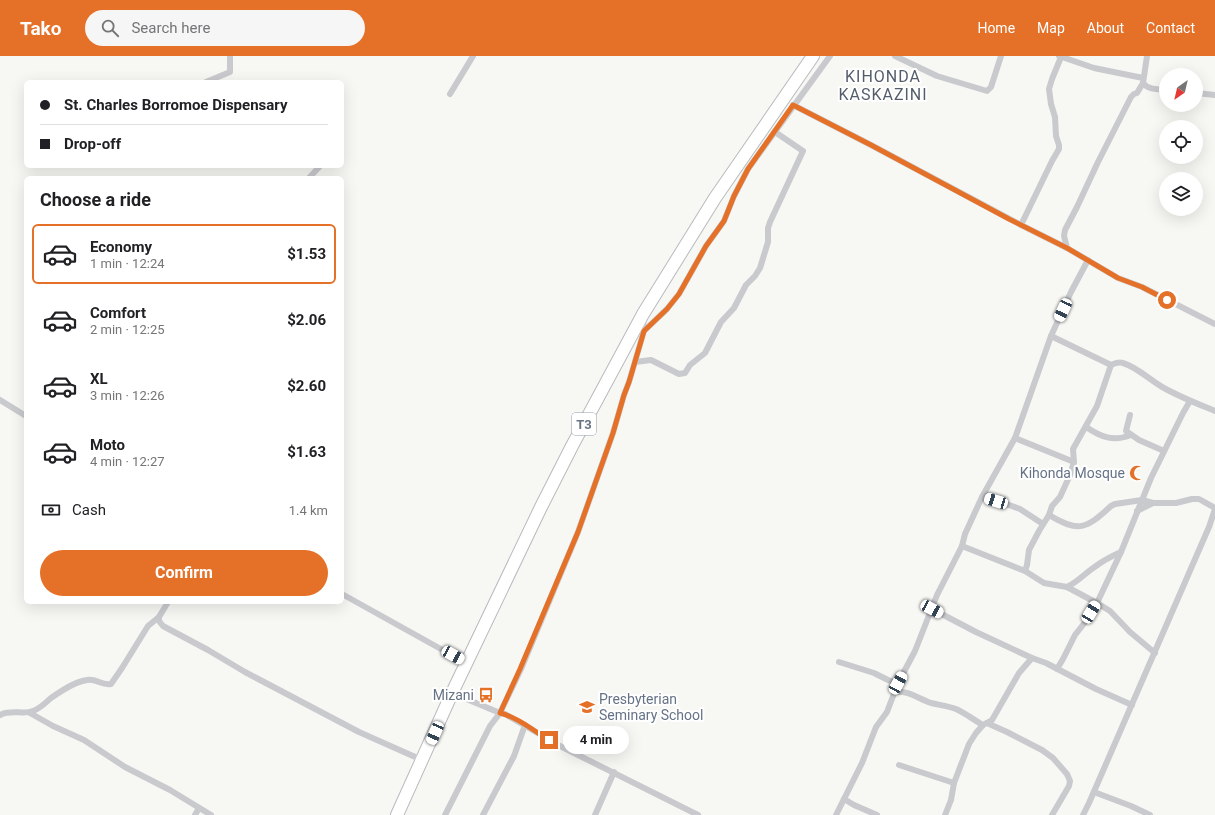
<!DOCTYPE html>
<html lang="en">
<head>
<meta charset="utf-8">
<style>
	:root { --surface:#fff; --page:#f6f6f6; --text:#202124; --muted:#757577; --line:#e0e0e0; --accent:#e57027 }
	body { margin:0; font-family:Roboto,sans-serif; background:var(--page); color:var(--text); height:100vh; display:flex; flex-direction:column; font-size:15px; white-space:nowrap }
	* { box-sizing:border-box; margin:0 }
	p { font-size:13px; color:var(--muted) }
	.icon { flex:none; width:22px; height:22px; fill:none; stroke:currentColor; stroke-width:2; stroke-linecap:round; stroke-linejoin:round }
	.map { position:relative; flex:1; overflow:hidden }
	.sheet { position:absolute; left:24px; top:120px; width:320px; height:428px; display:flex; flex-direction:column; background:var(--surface); border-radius:6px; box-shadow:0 4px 16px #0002 }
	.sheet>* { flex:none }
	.hud { position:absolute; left:24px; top:24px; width:320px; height:88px; border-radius:6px; box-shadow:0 4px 16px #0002; display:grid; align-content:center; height:88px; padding:0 16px; background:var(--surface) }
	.needle { width:26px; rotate:214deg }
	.buttons { position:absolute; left:1159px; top:12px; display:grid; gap:8px }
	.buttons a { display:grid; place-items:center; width:44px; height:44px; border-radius:50%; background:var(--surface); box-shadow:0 4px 16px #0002; font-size:20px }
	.end { position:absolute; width:18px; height:18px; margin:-9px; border:5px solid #e57027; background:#fff; box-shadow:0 0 0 2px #fff }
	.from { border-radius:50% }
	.bubble { position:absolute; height:28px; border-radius:14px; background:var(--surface); box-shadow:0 4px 16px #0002; font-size:13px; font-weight:700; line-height:28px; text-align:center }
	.car { position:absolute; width:12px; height:24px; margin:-12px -6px; border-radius:5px; box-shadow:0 0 3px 1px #0007; background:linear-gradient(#fff 24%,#345 0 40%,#fff 0 76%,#345 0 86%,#fff 0) }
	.hud b { display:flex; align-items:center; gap:14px; height:38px; font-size:15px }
	.hud b+b { border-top:1px solid var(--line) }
	.hud i { width:10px; height:10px; background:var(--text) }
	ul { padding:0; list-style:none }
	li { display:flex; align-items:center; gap:12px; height:60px; margin:0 8px 6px; padding:0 8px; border:2px solid transparent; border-radius:6px }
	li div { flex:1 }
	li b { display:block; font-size:15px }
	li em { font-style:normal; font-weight:700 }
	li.current { border-color:var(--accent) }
	li>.icon { width:36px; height:36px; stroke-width:1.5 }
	h2 { padding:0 16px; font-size:18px; line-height:48px }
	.pay { display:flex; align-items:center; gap:10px; height:44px; padding:0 16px; font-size:15px }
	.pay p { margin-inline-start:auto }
	.action { display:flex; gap:8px; margin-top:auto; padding:8px 16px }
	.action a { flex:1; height:46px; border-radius:24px; background:var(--accent); color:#fff; font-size:16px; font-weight:700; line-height:46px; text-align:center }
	header { display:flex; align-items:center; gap:24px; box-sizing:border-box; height:56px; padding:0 20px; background:var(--accent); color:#fff }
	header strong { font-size:19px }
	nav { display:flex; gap:22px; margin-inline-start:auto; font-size:14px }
	.search { width:280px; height:36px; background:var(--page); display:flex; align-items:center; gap:10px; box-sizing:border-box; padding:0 14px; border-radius:22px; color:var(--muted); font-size:15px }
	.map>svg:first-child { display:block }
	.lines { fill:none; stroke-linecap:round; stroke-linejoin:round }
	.highway-casing { stroke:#b8babe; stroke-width:14 }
	.street { stroke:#c8cace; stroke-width:6 }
	.highway { stroke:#fff; stroke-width:12 }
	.route { stroke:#e57027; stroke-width:5 }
	.labels { text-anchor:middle; stroke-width:4; stroke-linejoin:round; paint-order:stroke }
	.shield { fill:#fff; stroke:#949daa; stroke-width:1 }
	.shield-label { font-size:13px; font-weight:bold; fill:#667386 }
	.poi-label { font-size:14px; fill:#667386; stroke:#fff; text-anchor:end }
	.quarter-label { font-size:16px; letter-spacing:1px; fill:#545d6b; stroke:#fff }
</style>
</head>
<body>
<header>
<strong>Tako</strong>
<div class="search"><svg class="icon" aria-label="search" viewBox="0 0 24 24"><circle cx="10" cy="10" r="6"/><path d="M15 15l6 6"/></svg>Search here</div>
<nav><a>Home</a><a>Map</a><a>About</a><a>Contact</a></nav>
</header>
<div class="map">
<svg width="1215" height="759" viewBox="0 0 1215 759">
	<rect width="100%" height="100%" fill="#f7f7f4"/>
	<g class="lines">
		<g class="highway-casing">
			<polyline id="highway" points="397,759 452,637 541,451 572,390 643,258 715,142 813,0"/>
		</g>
		<g class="street">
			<polyline points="895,0 937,20 987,35 991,31 1001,0"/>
			<polyline points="1059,0 1094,12 1143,22"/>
			<path d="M1147 0 1143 27C1148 34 1158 33 1166 34"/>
			<polyline points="206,26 230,16 230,0"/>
			<polyline points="1196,37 1215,39"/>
			<polyline points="450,38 473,0"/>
			<polyline points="793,49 871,89 1021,169 1067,192 1118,222 1142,231 1215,268"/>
			<polyline points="309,122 320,110"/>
			<polyline points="1021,169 1052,105 1059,93 1059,89 1056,80 1055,61 1051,48 1049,33 1052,23 1061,1"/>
			<polyline points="1067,192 1064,180 1065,174 1077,151 1098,106 1131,41 1134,38 1137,37 1143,27"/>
			<polyline points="644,275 667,253 679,238 706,190 724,165 734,140 748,113 830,0"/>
			<polyline points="1051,280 1111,309"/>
			<polyline points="635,306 651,304 679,318 685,317 690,309 705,297 721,266 734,252 746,229 755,220 760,212 768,186 768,172 770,166 803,95 775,76"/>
			<polyline points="0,344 26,360"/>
			<polyline points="1130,359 1126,375 1139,384 1164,395"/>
			<path d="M1086 371C1101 381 1113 386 1131 379"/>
			<polyline points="1015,382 1074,406"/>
			<polyline points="982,441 1009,449 1020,453 1043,468"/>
			<polyline points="1137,455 1153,447 1176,447 1192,443 1199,443 1215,452"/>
			<path d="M1049 459C1079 477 1086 473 1111 450L1115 448 1142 444 1153 447"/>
			<polyline points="962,490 1025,515 1044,527 1067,531 1097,547 1110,555 1130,576 1155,597"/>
			<path d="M1025 515 1027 509 1029 494 1039 475 1049 459 1052 450 1060 441 1070 419 1074 406 1073 393 1097 350 1111 309C1115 307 1120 306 1123 307 1137 311 1151 325 1164 332 1180 341 1198 348 1215 355"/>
			<path d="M1067 531C1079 525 1085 517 1096 510 1104 504 1112 500 1121 496"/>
			<polyline points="342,538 466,607"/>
			<polyline points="932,553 976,576 1032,602"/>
			<polyline points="159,561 159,565 163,570 208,594 245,616 359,676 422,704"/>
			<polyline points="839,606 874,617 888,624 898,627"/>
			<polyline points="1057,613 1063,603 1075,579 1086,565 1097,547 1121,496 1151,422 1183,357 1190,345"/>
			<path d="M895 636C908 634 919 643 931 647 939 649 948 650 956 653 965 657 974 664 983 669"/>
			<polyline points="452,637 500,657 505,658 560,690 698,759"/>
			<polyline points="30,657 53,670 84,684 125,711 170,734 211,759"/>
			<path d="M0 659C11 653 23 659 33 655 41 652 45 647 51 642 61 635 74 626 87 624 96 622 102 630 111 628L122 612 148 570 159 561 168 546"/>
			<polyline points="987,667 1007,676 1042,694 1053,702 1067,718 1070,725 1069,730 1052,759"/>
			<polyline points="899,709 954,727"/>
			<polyline points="1094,736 1131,750 1150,759"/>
			<polyline points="844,743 854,749 877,759"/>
			<polyline points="195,759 199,752"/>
			<polyline points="445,759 490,670 500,657 521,613 578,476 613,377 624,339 629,326 644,275 643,263"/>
			<polyline points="483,759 514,700 525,669"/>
			<polyline points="595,759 614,716"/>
			<polyline points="836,759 862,707 876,671 887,656 898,627 915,595 937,539 962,490 965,478 982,441 1015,382 1051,280 1071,236 1088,204"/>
			<polyline points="945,759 951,744 954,727 969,688 976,677 983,669 992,664 1019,617 1032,602 1046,607 1096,633 1132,649"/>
			<polyline points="1083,759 1089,747 1209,471 1215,453"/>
		</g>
		<use href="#highway" class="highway"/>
	</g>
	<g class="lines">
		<path class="route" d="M549 684C534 675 517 661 500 657L520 613 578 476 613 377 624 339 629 326 644 275 667 253 679 238 706 190 724 165 734 140 748 113 793 49 871 89 1009 163 1067 192 1118 222 1142 231 1167 244"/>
	</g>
	<defs>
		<g id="mosque-bare" transform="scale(1.2)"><path d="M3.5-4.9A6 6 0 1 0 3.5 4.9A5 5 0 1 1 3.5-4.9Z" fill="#e57027" stroke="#fff" stroke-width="2.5" paint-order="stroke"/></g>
		<g id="bus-bare" transform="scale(1.2)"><path d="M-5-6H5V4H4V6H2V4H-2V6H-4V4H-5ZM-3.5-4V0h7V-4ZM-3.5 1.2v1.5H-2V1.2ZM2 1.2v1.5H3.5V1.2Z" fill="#e57027" stroke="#fff" stroke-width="2.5" paint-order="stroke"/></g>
		<g id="school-bare" transform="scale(1.2)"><path d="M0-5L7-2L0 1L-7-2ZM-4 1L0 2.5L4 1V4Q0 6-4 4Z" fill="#e57027" stroke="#fff" stroke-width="2.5" paint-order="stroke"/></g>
	</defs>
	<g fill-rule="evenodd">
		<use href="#mosque-bare" x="1137" y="417"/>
		<use href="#bus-bare" x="486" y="639"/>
		<use href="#school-bare" x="587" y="651"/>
	</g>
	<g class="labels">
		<rect class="shield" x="572" y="357" width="24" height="22" rx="3"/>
		<g class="shield-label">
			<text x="584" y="373">T3</text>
		</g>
		<g class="poi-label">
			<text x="1125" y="422">Kihonda Mosque</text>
			<text x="474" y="644">Mizani</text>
			<text x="599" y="648" text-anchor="start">Presbyterian<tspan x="599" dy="16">Seminary School</tspan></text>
		</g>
		<g class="quarter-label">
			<text x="883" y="26">KIHONDA<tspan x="883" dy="18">KASKAZINI</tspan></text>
		</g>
	</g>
</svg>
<div class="buttons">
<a><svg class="needle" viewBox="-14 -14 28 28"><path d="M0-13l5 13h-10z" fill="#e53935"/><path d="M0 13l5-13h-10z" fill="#757577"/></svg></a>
<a><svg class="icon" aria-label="locate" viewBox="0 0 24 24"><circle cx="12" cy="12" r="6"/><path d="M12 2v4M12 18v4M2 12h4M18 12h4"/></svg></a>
<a><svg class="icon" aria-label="layers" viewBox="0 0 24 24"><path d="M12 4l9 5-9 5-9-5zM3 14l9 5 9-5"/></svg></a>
</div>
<i class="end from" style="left:1167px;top:244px"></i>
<i class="end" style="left:549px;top:684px"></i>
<div class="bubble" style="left:563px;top:670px;width:66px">4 min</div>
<i class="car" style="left:1063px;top:254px;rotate:205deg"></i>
<i class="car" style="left:996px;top:445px;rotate:287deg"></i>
<i class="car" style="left:932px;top:553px;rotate:118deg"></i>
<i class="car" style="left:1091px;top:556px;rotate:31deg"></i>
<i class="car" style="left:453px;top:599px;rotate:119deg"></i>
<i class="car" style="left:898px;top:627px;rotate:29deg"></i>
<i class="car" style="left:435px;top:677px;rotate:204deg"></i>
<div class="hud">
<b><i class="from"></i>St. Charles Borromoe Dispensary</b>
<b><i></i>Drop-off</b>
</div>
<section class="sheet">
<h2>Choose a ride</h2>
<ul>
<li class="current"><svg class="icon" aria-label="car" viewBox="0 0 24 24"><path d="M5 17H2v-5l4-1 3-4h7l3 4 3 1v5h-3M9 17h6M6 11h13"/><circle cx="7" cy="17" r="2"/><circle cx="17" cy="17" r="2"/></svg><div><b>Economy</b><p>1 min · 12:24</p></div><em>$1.53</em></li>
<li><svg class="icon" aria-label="car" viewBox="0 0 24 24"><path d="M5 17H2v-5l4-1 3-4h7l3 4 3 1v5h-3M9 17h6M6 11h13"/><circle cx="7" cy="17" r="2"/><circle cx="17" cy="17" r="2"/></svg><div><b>Comfort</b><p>2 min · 12:25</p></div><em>$2.06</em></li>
<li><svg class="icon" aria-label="car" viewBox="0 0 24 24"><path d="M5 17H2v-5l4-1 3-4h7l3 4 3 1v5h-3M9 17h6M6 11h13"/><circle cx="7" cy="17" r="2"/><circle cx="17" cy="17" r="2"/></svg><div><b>XL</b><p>3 min · 12:26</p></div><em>$2.60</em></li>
<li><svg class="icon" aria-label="car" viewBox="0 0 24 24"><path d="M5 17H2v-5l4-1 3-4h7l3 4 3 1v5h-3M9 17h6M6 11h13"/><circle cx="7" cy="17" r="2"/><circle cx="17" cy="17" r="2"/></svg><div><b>Moto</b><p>4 min · 12:27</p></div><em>$1.63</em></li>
</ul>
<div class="pay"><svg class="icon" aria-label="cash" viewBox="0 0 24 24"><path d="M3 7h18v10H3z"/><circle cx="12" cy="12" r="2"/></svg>Cash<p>1.4 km</p></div>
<div class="action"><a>Confirm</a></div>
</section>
</div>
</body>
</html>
